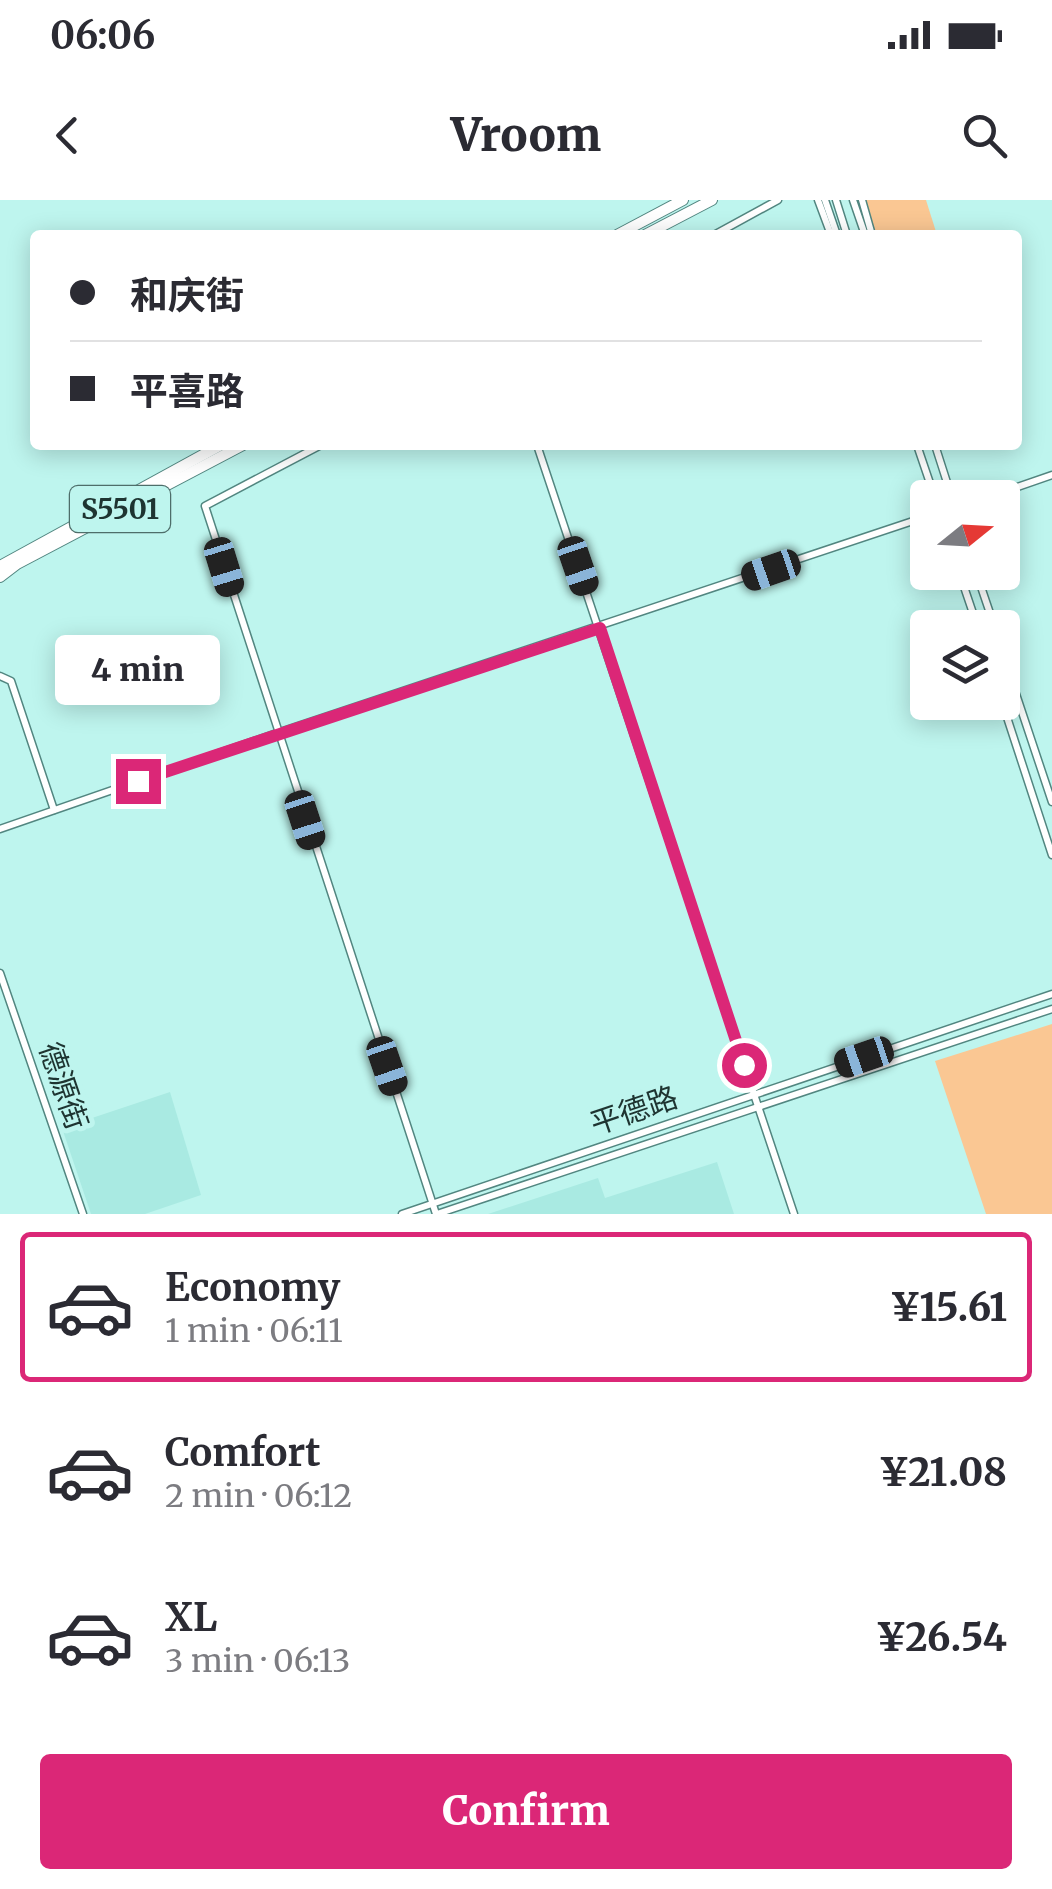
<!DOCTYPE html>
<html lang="en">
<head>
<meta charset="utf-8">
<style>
	:root { --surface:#fff; --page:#f7f7f7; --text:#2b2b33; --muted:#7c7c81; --line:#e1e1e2; --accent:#db2777 }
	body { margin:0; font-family:Merriweather,"Noto Sans SC",serif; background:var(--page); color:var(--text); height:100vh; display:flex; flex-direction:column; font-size:38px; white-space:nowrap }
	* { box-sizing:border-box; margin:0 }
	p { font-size:32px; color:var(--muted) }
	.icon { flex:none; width:55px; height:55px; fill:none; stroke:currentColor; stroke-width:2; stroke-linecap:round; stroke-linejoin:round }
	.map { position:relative; height:1014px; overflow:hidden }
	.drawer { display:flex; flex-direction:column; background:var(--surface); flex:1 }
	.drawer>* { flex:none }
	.banner { position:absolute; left:30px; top:30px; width:992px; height:220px; border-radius:10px; box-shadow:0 5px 25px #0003; display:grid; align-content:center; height:220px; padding:0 40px; background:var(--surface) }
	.needle { width:65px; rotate:72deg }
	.buttons { position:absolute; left:910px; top:280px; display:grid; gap:20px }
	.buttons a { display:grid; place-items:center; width:110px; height:110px; border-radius:10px; background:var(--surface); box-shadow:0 5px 25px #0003; font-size:50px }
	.end { position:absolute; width:45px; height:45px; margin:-22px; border:12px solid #db2777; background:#fff; box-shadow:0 0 0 5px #fff }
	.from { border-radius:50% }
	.bubble { position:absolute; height:70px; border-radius:10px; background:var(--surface); box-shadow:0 5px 25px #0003; font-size:32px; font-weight:800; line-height:70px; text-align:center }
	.car { position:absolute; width:30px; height:60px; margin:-30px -15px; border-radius:12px; box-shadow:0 0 8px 2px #0007; background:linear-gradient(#222 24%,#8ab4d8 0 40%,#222 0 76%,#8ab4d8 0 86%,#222 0) }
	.banner b { display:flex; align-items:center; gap:35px; height:95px; font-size:38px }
	.banner b+b { border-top:2px solid var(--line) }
	.banner i { width:25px; height:25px; background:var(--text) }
	ul { padding:18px 0 0; list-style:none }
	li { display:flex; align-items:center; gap:30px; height:150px; margin:0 20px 15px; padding:0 20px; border:5px solid transparent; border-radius:10px }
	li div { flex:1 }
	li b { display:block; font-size:38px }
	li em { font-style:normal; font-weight:800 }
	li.current { border-color:var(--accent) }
	li>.icon { width:90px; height:90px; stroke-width:1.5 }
	.cta { display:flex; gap:20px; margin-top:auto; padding:20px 40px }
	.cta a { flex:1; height:115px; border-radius:10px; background:var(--accent); color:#fff; font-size:40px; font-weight:800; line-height:115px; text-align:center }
	.status { display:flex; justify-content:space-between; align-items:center; height:70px; padding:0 50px; background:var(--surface); direction:ltr }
	.status svg { height:28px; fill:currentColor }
	header { display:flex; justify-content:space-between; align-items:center; height:130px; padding:0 40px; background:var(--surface); font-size:45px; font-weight:800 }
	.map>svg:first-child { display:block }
	.built { fill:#a9eae2 }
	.park { fill:#fac793 }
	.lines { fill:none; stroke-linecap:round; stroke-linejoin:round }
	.secondary-casing { stroke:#528680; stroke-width:9 }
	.highway-casing { stroke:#528680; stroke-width:12 }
	.secondary { stroke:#fff; stroke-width:6 }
	.highway { stroke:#fff; stroke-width:10 }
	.route { stroke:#db2777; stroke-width:12 }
	.labels { text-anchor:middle; stroke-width:10; stroke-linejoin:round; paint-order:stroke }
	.shield { fill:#bef5ee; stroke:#4e6e6a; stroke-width:2.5 }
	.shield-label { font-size:28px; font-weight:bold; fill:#1e3431 }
	.street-label { font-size:30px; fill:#1e3431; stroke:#bef5ee }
</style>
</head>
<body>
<div class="status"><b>06:06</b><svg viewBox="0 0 49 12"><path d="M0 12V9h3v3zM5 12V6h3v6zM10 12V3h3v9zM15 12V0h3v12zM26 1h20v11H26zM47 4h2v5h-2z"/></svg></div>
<header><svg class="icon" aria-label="back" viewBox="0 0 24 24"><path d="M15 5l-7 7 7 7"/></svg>Vroom<svg class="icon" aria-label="search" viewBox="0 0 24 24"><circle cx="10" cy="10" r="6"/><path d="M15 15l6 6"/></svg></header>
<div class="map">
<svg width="1052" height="1014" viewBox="0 0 1052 1014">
	<rect width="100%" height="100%" fill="#bef5ee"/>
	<g class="built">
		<polygon points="170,892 201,995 145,1014 91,1014 62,928"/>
		<polygon points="717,962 734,1014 488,1014 598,978 605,998"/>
	</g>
	<g class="park">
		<polygon points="865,0 926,0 937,35 875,35"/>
		<polygon points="1052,824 1052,1014 986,1014 935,861"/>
	</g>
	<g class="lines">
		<g class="secondary-casing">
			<g id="secondary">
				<polyline points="818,0 831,35"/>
				<polyline points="825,0 837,35"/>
				<polyline points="836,0 847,35"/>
				<polyline points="853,0 865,35"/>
				<polyline points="862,0 872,35"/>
				<polyline points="714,35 778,0"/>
				<polyline points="321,245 205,306 436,1014"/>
				<polyline points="537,245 794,1014"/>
				<polyline points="917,245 935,298"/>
				<polyline points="935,245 952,298"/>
				<polyline points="986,298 1052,275"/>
				<polyline points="959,372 978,428"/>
				<polyline points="976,372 995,428"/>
				<polyline points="1002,452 1052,602"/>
				<polyline points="0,476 11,481 54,610"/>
				<polyline points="1002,502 1052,655"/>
				<polyline points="0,629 277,533 928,316"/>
				<polyline points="0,773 83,1014"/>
				<polyline points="402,1014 1052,794"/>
				<polyline points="437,1014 1052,809"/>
			</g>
		</g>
		<g class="highway-casing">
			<g id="highway">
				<polyline points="617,35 683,0"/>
				<polyline points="645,35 712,0"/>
				<polyline points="0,366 221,245"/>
				<polyline points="0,377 17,364 243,245"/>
			</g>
		</g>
		<use href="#secondary" class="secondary"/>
		<use href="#highway" class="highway"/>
	</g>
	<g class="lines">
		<polyline class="route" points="138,581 600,428 744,865"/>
	</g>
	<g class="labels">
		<rect class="shield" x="70" y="286" width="100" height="46" rx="8"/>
		<g class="shield-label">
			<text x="120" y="319">S5501</text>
		</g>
		<g class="street-label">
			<text transform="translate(63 886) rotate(71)" y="10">德源街</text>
			<text transform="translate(634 911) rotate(-19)" y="10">平德路</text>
		</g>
	</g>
</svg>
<div class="buttons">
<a><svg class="needle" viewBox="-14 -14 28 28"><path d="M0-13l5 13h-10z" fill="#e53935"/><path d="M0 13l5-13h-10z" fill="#7c7c81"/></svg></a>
<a><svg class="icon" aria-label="layers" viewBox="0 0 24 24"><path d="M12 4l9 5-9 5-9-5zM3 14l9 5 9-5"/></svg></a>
</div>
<i class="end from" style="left:744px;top:865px"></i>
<i class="end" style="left:138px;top:581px"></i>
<div class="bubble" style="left:55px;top:435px;width:165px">4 min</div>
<i class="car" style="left:578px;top:366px;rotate:161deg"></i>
<i class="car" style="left:224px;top:367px;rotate:163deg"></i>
<i class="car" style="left:771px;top:370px;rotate:251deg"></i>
<i class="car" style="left:305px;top:620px;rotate:162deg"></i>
<i class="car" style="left:864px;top:857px;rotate:251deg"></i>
<i class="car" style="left:387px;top:866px;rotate:161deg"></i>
<div class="banner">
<b><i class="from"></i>和庆街</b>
<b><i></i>平喜路</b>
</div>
</div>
<section class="drawer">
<ul>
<li class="current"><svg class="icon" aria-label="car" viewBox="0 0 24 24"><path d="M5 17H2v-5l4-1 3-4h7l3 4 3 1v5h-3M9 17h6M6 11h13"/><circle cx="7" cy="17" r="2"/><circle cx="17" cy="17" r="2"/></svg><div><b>Economy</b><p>1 min · 06:11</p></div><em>¥15.61</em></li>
<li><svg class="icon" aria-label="car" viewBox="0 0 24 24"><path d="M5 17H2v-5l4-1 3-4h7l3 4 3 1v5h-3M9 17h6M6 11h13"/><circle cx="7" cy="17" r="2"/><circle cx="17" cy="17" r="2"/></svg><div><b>Comfort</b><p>2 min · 06:12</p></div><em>¥21.08</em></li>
<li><svg class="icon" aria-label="car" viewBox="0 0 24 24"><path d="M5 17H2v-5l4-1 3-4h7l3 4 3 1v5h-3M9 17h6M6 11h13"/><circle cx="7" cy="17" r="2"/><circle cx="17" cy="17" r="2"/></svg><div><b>XL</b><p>3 min · 06:13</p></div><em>¥26.54</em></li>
</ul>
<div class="cta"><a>Confirm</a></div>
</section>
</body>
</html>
